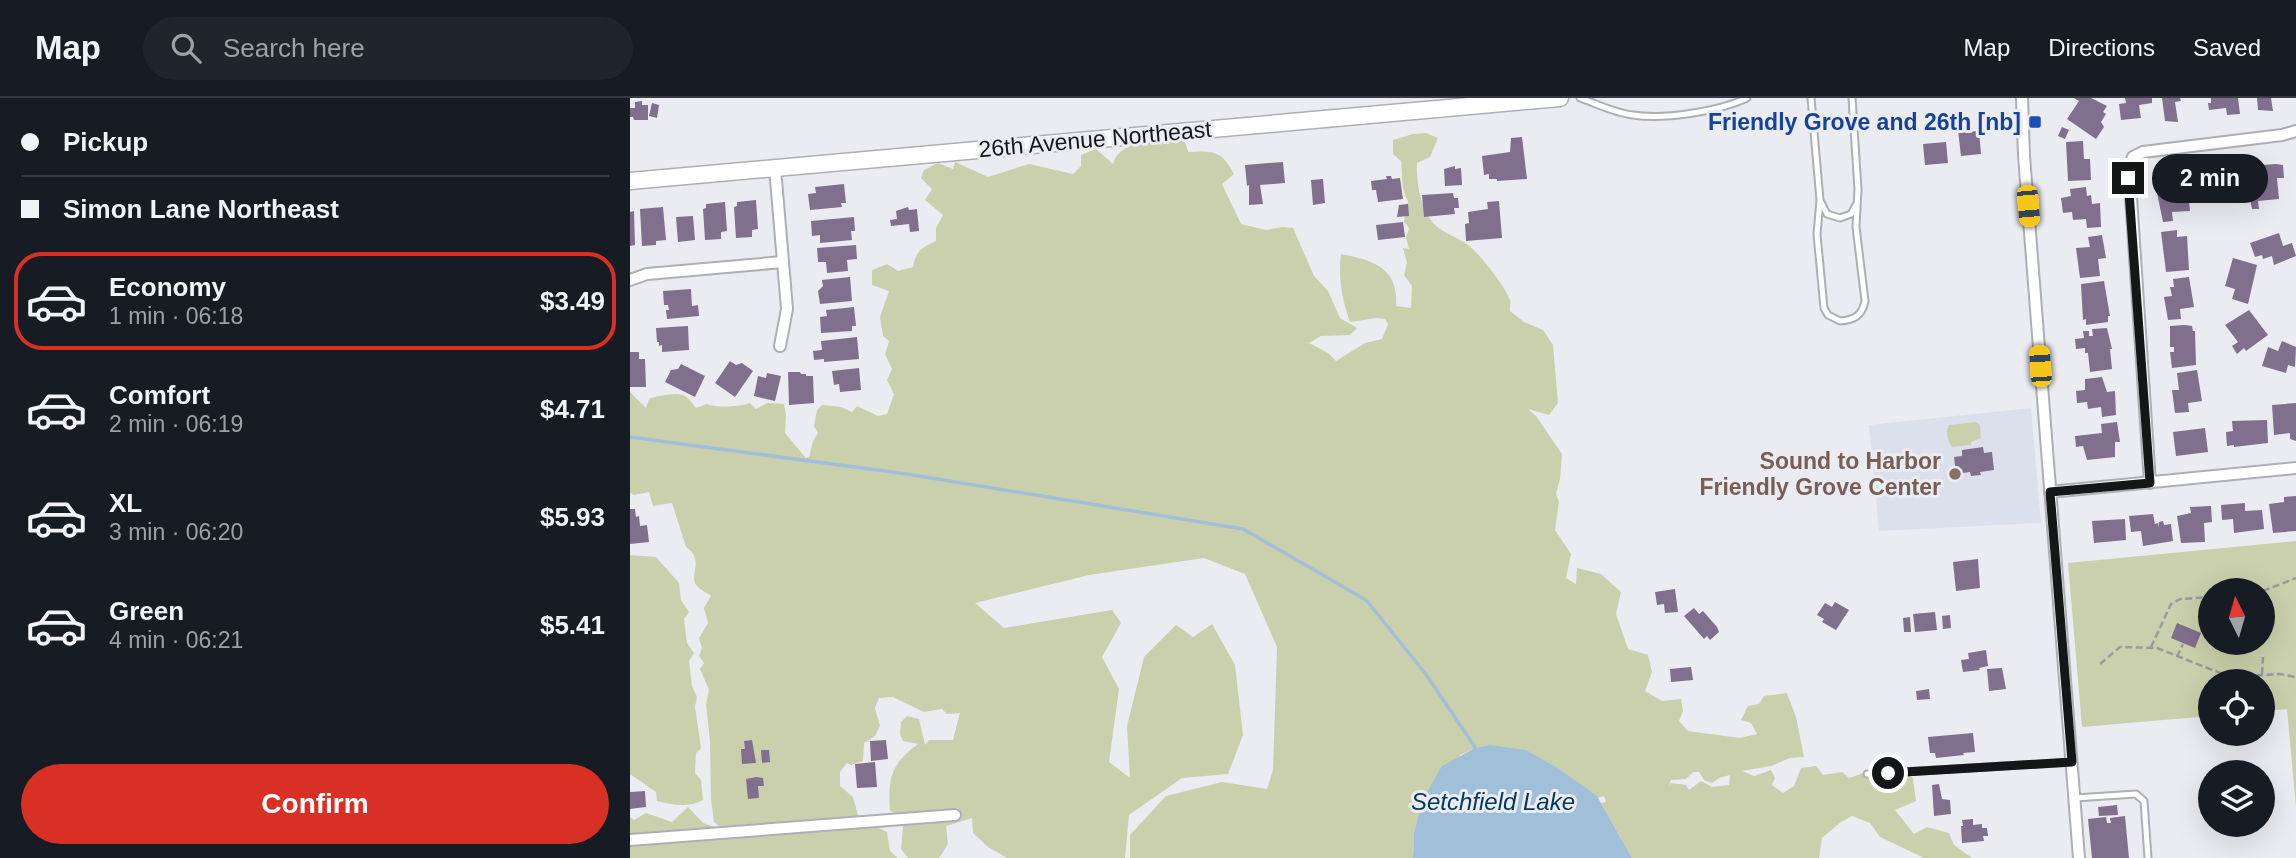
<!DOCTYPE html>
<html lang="en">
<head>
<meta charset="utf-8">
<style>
	:root { --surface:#171b24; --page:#20242c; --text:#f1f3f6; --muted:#9ea1a6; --line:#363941; --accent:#d93025 }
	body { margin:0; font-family:Arial,sans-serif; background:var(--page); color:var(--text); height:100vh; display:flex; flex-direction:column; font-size:26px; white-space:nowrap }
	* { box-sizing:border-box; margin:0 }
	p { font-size:23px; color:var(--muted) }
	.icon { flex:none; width:38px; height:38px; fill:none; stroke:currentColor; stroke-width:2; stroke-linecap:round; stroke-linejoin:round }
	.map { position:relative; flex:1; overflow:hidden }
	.drawer { display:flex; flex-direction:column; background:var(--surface); width:630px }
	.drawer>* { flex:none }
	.top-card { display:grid; align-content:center; height:154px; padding:0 21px; background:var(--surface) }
	.needle { width:46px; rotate:355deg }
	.controls { position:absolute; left:1568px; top:480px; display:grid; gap:14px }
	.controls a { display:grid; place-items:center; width:77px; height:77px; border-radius:50%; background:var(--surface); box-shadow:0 7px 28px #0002; font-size:35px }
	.end { position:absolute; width:32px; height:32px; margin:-16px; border:9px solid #151618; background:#fff; box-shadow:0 0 0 4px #fff }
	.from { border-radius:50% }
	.bubble { position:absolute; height:49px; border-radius:24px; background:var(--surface); box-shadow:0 7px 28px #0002; font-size:23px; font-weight:600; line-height:49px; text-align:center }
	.car { position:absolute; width:21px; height:42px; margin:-21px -10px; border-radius:9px; box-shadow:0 0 5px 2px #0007; background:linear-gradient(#f5c518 24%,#345 0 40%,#f5c518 0 76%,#345 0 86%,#f5c518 0) }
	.top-card b { display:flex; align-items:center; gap:24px; height:66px; font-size:26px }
	.top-card b+b { border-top:2px solid var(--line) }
	.top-card i { width:18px; height:18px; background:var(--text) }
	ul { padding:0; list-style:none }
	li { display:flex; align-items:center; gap:21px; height:98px; margin:0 14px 10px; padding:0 7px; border:4px solid transparent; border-radius:28px }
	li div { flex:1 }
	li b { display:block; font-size:26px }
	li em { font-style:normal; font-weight:600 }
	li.active { border-color:var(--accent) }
	li>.icon { width:63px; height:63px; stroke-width:1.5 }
	.primary-button { display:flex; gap:14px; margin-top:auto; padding:14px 21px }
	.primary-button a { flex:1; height:80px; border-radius:42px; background:var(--accent); color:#fff; font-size:28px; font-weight:600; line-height:80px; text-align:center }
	header { display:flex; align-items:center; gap:42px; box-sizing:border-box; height:98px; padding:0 35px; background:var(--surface); border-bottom:2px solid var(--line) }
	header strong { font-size:33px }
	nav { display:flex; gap:38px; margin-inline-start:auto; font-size:24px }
	.search { width:490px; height:63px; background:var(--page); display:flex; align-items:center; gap:18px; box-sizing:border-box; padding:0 24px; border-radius:38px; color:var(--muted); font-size:26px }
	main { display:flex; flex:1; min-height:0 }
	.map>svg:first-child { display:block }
	.built { fill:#dce0ed }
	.green { fill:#cbd0ac; fill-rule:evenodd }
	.water { fill:#a0bfd9 }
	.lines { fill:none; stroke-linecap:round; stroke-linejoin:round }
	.stream { stroke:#a0bfd9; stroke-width:3.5 }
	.building { fill:#816f8e }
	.lane-casing { stroke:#adafb5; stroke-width:9 }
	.street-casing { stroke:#adafb5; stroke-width:14 }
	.secondary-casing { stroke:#adafb5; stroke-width:19 }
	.path { stroke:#9a9ba0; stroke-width:2.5; stroke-dasharray:7 3.5; stroke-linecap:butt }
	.lane { stroke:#fff; stroke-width:5 }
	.street { stroke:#fff; stroke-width:10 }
	.secondary { stroke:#fff; stroke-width:16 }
	.route { stroke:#151618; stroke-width:9 }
	.transit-dot { fill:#1a4fb4; stroke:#eaecf2; stroke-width:2.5 }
	.education-dot { fill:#8d6e63; stroke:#eaecf2; stroke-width:2.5 }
	.labels { text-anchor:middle; stroke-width:6; stroke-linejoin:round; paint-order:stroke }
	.transit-label { font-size:23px; font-weight:bold; fill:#164399; stroke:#eaecf2; text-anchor:end }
	.street-label { font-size:23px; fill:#151618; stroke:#eaecf2 }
	.education-label { font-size:23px; font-weight:bold; fill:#785e54; stroke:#eaecf2; text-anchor:end }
	.water-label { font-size:24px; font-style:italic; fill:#00395b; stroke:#eaecf2 }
</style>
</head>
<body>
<header>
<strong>Map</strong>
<div class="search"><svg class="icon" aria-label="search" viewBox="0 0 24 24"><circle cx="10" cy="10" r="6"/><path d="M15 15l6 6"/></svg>Search here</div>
<nav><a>Map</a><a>Directions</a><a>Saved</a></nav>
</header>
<main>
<section class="drawer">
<div class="top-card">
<b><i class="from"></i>Pickup</b>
<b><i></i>Simon Lane Northeast</b>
</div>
<ul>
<li class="active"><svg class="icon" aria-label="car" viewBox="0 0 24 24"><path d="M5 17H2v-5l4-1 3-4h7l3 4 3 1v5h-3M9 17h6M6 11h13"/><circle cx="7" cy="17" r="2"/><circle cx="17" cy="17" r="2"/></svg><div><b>Economy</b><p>1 min · 06:18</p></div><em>$3.49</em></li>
<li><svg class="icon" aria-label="car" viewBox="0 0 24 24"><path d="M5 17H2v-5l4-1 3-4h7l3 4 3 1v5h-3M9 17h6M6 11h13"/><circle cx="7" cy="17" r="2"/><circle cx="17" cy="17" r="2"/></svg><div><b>Comfort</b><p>2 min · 06:19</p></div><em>$4.71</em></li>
<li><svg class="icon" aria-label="car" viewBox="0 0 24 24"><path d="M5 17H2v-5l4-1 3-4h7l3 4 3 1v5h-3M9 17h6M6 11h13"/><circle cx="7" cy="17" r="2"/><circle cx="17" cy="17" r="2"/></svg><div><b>XL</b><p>3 min · 06:20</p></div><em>$5.93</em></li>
<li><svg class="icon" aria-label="car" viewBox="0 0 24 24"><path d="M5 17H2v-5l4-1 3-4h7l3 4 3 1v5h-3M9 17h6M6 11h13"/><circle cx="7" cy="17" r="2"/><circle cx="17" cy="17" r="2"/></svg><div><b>Green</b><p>4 min · 06:21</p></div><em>$5.41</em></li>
</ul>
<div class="primary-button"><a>Confirm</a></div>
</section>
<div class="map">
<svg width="1666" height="760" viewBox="0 0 1666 760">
	<rect width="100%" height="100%" fill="#eaecf2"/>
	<polygon class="built" points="1401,310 1411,425 1249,433 1239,327"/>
	<g class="green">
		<path d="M796 35 808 40 800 59 787 65C786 81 790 109 801 122 809 134 825 138 837 146 849 155 875 188 880 202 881 205 880 210 880 213L894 224 913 232 923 247 928 305 919 317 898 311 906 318 932 356 930 381 926 396 929 404 925 432 941 456 936 480 946 486 947 470 971 476 991 494 986 516 998 551 1018 557 1022 574 1015 593 1032 603 1051 601 1053 613 1049 623 1058 633 1110 640 1127 636 1121 625 1111 622 1118 608 1129 606 1134 598 1157 595 1166 619 1174 659 1160 660 1141 668 1112 673 1124 678 1141 672 1145 680 1142 687 1153 695 1164 688 1171 670 1186 668 1193 677 1212 674 1219 680 1260 666 1283 680 1286 703 1265 712 1284 736 1297 729 1319 735 1324 747 1342 760H1294L1250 739 1240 725 1222 718 1211 724 1192 740 1189 760H1002L971 705 976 704 974 698 968 700 931 672 859 647 845 650 830 657 784 736 783 760H500V737L536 698 592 684 637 691 643 672 647 549 615 476 574 460 459 477 345 505 374 530 482 512 491 525 472 559 489 591 479 664 500 680 497 628 514 559 546 527 563 539 582 526 605 567 613 637 598 676 552 680 499 717 495 760H377L358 749 343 735 342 720 316 728 318 746 309 760H278L271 751 274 719 260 713C258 680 260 667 288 646L273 643 270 636 271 624 277 618 289 621 295 647 299 642H323L330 615 317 616 312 611 294 614 263 599 249 600 245 610 250 628 245 638 234 645 233 663 221 667 217 665 210 674V688L223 699 229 721 89 728 84 724 81 701 80 643 76 606 79 592 70 571 74 565 69 558 72 550 69 540 78 525 74 510 81 498C77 495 69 491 66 487 59 476 75 462 56 449L42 405 23 408 19 394 4 397 0 395V294L16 310 19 301C26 298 29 298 36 297 54 295 54 295 66 310L77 306C86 310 110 309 120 305L126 311 137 305 154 306 156 317 155 335 176 360 179 359 183 343 188 335 184 328 187 312 192 307 211 309 222 314 227 308 248 318 257 316 264 296 257 282 262 271 255 256 259 243 253 238 250 219 259 193 242 187V172L257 166 268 173 283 169C285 154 292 149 306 143V130L313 117 295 102 302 91 291 80 294 72 308 65 323 71 325 64 358 79 399 66 443 76 451 68V57L466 51 483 66C489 40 533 43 554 40L558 54C584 53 591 52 604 76L592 86 611 126 636 132 652 129 663 130 684 178 698 193 710 220 727 230 720 237 691 238 679 245 698 255 706 263 735 245 752 241 758 226 755 221 747 220 720 224C712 202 708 179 711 156 743 162 769 170 766 208L781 210 782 188 774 177 777 165 773 150 779 151 776 140 779 130 774 124 778 103C770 89 773 79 771 63L763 56V42L783 36ZM1063 674H1069L1074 682 1082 685 1089 680 1100 677 1099 687 1082 689 1071 683 1059 692 1056 687 1041 685 1039 688 1041 682 1056 681Z"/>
		<path d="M1345 324 1350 327 1351 340 1341 344V347L1322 349C1318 342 1315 334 1319 327Z"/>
		<path d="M1666 443V709L1657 611 1633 613V583H1580V618L1452 629 1438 465ZM1580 492H1633V544H1580Z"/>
		<path d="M0 457 26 459 49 485 51 502 59 514 54 521 57 545 64 555 59 563 62 588 67 599 65 609 71 650 66 655 65 675 71 682 73 702C59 710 42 707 27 703L26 694 0 676Z"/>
		<polygon points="58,709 73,725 94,732 246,729 257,734 260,753 268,760 0,760 0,719 4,722 16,715 42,724"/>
	</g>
	<polygon class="water" points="859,647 896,652 931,672 967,698 1002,760 783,760 784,736 792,703 812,668 845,650"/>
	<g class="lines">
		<polyline class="stream" points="0,339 277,376 613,431 736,502 795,575 847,652"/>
	</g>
	<g class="building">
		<polygon points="1444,0 1461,0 1477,8 1473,14 1476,16 1471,24 1474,29 1466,41 1437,21 1449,3"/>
		<polygon points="1495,0 1522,0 1522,5 1509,7 1511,20 1491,22 1489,6 1496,5"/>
		<polygon points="1532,0 1550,0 1551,3 1545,4 1548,24 1535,23"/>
		<polygon points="1581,0 1608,0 1610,16 1597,17 1596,10 1579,12 1578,5 1581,5"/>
		<polygon points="1627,0 1641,0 1643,13 1628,12"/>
		<polygon points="12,3 12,7 18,7 18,22 4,22 3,19 0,19 0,10 5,10 5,4"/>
		<polygon points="22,5 29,7 27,20 19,18"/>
		<polygon points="1432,29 1439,32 1435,41 1428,38"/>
		<polygon points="1328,32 1333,32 1333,34 1349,33 1351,56 1331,58"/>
		<polygon points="892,39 897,81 867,83 867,81 859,81 859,76 854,77 852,58 880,54 881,40"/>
		<polygon points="1453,43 1454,61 1460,61 1461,82 1438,83 1436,44"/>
		<polygon points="1316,44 1318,65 1295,67 1293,46"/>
		<polygon points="653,64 655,85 630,87 633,106 619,107 619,87 617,88 615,67"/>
		<polygon points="1646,66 1653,67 1654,80 1647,80 1649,101 1628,103 1629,111 1622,111 1615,75 1631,74 1632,67"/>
		<polygon points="825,68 825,71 831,70 832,87 815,88 814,71"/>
		<polygon points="1608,74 1610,99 1575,104 1574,93 1568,93 1567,78 1574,78 1574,76"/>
		<polygon points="1555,76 1560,77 1561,92 1558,92 1560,113 1542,114 1543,123 1533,124 1526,90 1533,90 1532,86 1542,85 1541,78"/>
		<polygon points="756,78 761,78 762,81 770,80 773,101 748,104 746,92 742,92 741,83 757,81"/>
		<polygon points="693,81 695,105 683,107 681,82"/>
		<polygon points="214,86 216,105 211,105 212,109 180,112 178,96 186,95 185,89"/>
		<polygon points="1456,89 1457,98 1461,97 1462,106 1470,105 1471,129 1457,130 1456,121 1443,122 1442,114 1433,115 1431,100 1441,98 1440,91"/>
		<polygon points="823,95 824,100 828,100 829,110 824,110 825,116 794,119 792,97"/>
		<polygon points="126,102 128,131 122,132 122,139 106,140 104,109 107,108 107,104"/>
		<polygon points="869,103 872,140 836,143 835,126 839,125 838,114 858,111 857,104"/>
		<polygon points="95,104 97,133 91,134 91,141 75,142 73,111 76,110 76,106"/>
		<polygon points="778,106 779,118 767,119 769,107"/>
		<polygon points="33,109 36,142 26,143 26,147 12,148 10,111"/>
		<polygon points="278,109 279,112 287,111 289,133 280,134 279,126 261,128 260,122 267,121 266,113"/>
		<polygon points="4,113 5,147 0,148 0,114"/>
		<polygon points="63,118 65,142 48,144 46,119"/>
		<polygon points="224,119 225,133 221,133 222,142 190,145 190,137 182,138 181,123"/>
		<polygon points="773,124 775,139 748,142 746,127"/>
		<polygon points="1547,132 1547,139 1557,138 1559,172 1536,174 1531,134"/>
		<polygon points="1649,135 1653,148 1662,145 1666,158 1644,167 1642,158 1633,161 1632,157 1625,159 1620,145"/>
		<polygon points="1472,137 1476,160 1468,161 1470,178 1450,180 1446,150 1460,149 1458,139"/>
		<polygon points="226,147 227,161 217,162 218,173 197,175 196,164 188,164 187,150"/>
		<polygon points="1603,160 1627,167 1618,206 1602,201 1605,191 1595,188"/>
		<polygon points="220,179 222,203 190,206 188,193 193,188 192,182"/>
		<polygon points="1559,179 1564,209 1550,211 1551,221 1538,222 1534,199 1542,198 1540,189 1544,189 1543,181"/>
		<polygon points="1474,183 1480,218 1478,218 1478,224 1456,227 1456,221 1453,222 1451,186"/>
		<polygon points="61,191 62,208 68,207 69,218 37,221 36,212 39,212 38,207 34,207 33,193"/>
		<polygon points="224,209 226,228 222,228 222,233 191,235 190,219 197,218 196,212"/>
		<polygon points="1619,212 1638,237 1616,253 1614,250 1607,256 1602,248 1608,244 1595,227"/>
		<polygon points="1555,227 1562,228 1563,233 1565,233 1566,267 1542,270 1540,254 1544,254 1544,249 1540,249 1540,228"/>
		<polygon points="58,228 59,252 32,254 32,247 29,248 29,244 27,244 26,230"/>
		<polygon points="1477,230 1482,251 1480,251 1482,271 1460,274 1458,255 1455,255 1455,250 1446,251 1445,241 1454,240 1453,233 1459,233 1459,238 1463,238 1462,231"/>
		<polygon points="227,239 229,261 194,264 194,261 184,262 183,253 192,252 191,243"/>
		<polygon points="1652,243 1666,249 1665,269 1658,267 1656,275 1632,268 1638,249 1648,253"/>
		<polygon points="0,254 9,254 9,261 15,261 16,289 0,289"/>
		<polygon points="100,263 106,267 112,265 123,273 105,299 85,285"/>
		<polygon points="51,266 75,278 65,299 35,284 41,272 48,271"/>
		<polygon points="229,270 231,292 210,294 209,286 204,287 202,273"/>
		<polygon points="1567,272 1572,303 1558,305 1559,314 1545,315 1542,292 1549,292 1547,275"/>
		<polygon points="158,274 170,274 171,276 176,276 176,278 183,278 184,305 159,307"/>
		<polygon points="137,275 151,278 145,303 124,298 128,278 136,280"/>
		<polygon points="1472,279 1477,294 1485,293 1486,317 1472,319 1471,309 1458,311 1457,304 1447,305 1446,293 1455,292 1455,281"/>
		<polygon points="1666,305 1666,343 1660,341 1660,335 1644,337 1642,307"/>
		<polygon points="1637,322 1638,345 1604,349 1604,347 1597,348 1596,334 1603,333 1602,323"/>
		<polygon points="1487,324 1490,344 1485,344 1485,359 1457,362 1453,348 1446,349 1445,338 1472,335 1471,326"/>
		<polygon points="1575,330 1578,354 1546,358 1543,334"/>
		<polygon points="1353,349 1354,355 1362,354 1364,372 1350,374 1351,377 1341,378 1340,374 1326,376 1324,359 1332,358 1332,352"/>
		<polygon points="1666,398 1666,433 1643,435 1639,406 1654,404 1654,399"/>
		<polygon points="1615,405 1615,413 1632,412 1634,431 1604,435 1603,421 1592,422 1591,407"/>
		<polygon points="1581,408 1582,424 1574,425 1575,444 1551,445 1547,418 1561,415 1560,409"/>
		<polygon points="0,411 5,411 6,419 9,418 10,428 17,427 19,444 0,446"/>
		<polygon points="1523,416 1525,426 1528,425 1528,430 1529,424 1533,423 1534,427 1541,426 1543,443 1513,448 1511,433 1501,434 1499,418"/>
		<polygon points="1495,421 1496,442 1464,445 1462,423"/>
		<polygon points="1348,461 1350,490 1326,493 1323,464"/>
		<polygon points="1045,491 1048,514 1035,515 1034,506 1027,507 1025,494"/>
		<polygon points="1205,504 1219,512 1206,532 1192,524 1194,521 1187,517 1195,505 1202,509"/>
		<polygon points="1064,510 1069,516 1073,513 1087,529 1089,534 1080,542 1077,538 1074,541 1054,518"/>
		<polygon points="1305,514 1307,532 1285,534 1283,516"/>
		<polygon points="1320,517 1321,530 1313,531 1312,518"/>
		<polygon points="1280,519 1281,534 1274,534 1273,520"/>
		<polygon points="1547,525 1571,535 1565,550 1541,540"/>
		<polygon points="1356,552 1358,568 1349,570 1350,572 1333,574 1331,562 1339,561 1338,555"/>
		<polygon points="1061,569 1063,582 1041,584 1040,571"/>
		<polygon points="1372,570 1376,591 1359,593 1357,571"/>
		<polygon points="1299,591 1300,601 1287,602 1286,593"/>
		<polygon points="1343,635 1345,654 1333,655 1334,657 1306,660 1305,655 1300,655 1298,639"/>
		<polygon points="122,642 126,665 112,666 111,651 115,651 114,643"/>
		<polygon points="256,642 258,661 241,663 240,643"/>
		<polygon points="131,652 139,652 140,664 132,665"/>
		<polygon points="245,664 247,689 227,690 225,666"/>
		<polygon points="1580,675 1580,726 1578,726 1577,706 1573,706 1573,692 1577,692 1576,676"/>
		<polygon points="126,679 133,680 134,688 128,688 129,700 118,701 116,681"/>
		<polygon points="1309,686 1312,701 1320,702 1321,716 1304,718 1302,687"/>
		<polygon points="15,693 16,709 0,711 0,694"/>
		<polygon points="1487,707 1488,717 1469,718 1468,709"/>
		<polygon points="1495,718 1499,760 1462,760 1458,721 1476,719 1477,725 1481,725 1480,720"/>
		<polygon points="1343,721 1343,727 1352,726 1352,730 1357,730 1358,738 1353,738 1354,743 1332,745 1331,728 1333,728 1332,722"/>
	</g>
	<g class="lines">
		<g class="lane-casing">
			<g id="lane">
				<path d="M950 0C967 6 985 15 1003 17 1034 22 1090 13 1117 0"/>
				<path d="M1181 0 1190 102 1187 136 1194 210 1198 217 1210 223C1224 222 1232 218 1235 203L1226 129 1228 91 1222 0"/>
				<polyline points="1191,104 1197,116 1210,120 1221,116 1226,107"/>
				<polyline points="1237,676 1442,664"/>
				<polyline points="1445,700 1506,696 1514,703 1518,760"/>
			</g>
		</g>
		<g class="street-casing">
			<g id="street">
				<polyline points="1392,0 1394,58 1449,760"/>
				<polyline points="145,70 157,211 150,248"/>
				<polyline points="0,182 17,176 153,164"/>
				<polyline points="1520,385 1499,69 1503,59 1513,54 1652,37 1666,33"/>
				<polyline points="1420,394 1666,370"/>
				<polyline points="0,742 325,717"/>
			</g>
		</g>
		<g class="secondary-casing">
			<polyline id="secondary" points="0,83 930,0"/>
		</g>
		<g class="path">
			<polyline points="1633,493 1666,480"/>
			<polyline points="1521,549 1541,506 1550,501 1580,499"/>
			<polyline points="1547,559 1553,546"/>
			<polyline points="1470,566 1490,549 1527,550 1600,579 1650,576 1666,579"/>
			<polyline points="1632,576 1633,559"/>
		</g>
		<use href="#lane" class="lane"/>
		<use href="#street" class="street"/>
		<use href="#secondary" class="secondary"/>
	</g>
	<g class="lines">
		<polyline class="route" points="1258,675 1442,664 1420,394 1520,385 1498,80"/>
	</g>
	<rect class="transit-dot" x="1398" y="17" width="14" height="14" rx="3.5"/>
	<circle class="education-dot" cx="1325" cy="376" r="7"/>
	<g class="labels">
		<g class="transit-label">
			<text x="1391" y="32">Friendly Grove and 26th [nb]</text>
		</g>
		<g class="street-label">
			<text transform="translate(465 41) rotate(-5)" y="8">26th Avenue Northeast</text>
		</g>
		<g class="education-label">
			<text x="1311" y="371">Sound to Harbor<tspan x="1311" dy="26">Friendly Grove Center</tspan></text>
		</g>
		<g class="water-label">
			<text x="863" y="712">Setchfield Lake</text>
		</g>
	</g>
</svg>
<div class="controls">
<a><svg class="needle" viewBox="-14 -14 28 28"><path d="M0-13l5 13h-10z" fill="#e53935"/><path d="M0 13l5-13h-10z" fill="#9ea1a6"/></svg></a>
<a><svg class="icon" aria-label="locate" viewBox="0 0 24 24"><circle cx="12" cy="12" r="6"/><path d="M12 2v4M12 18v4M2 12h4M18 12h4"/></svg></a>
<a><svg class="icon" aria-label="layers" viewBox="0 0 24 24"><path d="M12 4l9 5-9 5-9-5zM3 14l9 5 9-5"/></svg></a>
</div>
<i class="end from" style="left:1258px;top:675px"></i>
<i class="end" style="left:1498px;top:80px"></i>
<div class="bubble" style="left:1522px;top:56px;width:116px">2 min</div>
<i class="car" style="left:1398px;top:108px;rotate:175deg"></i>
<i class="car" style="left:1410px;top:268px;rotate:356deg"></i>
</div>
</main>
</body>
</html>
